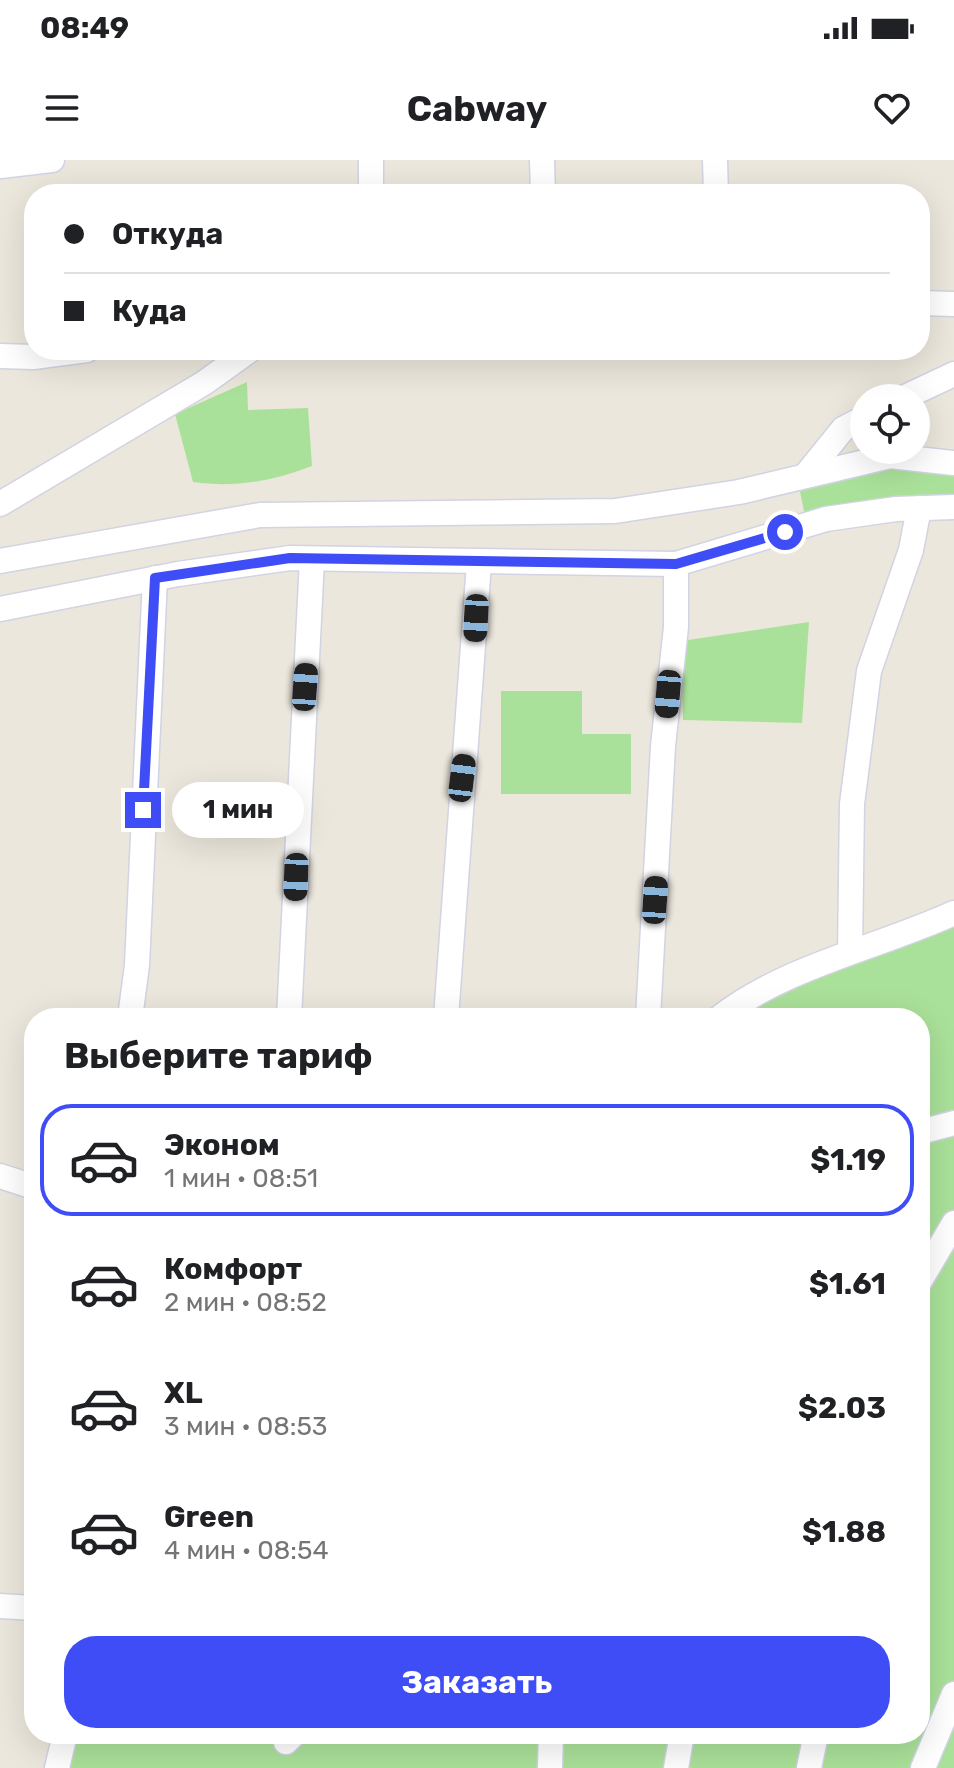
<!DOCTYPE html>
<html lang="ru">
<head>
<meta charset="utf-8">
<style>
	:root { --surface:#fff; --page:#f6f6f6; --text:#202124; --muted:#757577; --line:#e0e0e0; --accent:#3f4df6 }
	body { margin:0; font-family:Rubik,sans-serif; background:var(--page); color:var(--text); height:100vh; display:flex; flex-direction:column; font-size:30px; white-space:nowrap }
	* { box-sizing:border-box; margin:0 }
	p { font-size:26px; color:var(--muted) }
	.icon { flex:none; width:44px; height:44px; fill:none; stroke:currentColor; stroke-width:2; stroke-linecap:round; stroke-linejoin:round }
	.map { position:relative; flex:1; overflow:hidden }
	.side { position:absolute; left:24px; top:848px; width:906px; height:736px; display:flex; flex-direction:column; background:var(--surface); border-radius:32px; box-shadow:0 8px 32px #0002 }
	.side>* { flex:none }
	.hud { position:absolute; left:24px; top:24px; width:906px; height:176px; border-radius:32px; box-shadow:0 8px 32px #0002; display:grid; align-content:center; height:176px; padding:0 40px; background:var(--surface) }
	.buttons { position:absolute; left:850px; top:224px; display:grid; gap:16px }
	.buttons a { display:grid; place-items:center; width:80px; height:80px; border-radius:50%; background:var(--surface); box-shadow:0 8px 32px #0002; font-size:40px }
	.end { position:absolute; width:36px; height:36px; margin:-18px; border:10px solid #3f4df6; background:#fff; box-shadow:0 0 0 4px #fff }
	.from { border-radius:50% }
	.bubble { position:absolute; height:56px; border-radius:28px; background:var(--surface); box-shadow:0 8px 32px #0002; font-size:26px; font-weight:700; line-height:56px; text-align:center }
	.car { position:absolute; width:24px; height:48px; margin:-24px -12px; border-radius:10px; box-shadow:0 0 6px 2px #0007; background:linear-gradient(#222 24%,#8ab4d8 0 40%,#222 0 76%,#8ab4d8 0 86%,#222 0) }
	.hud b { display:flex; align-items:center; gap:28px; height:76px; font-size:30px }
	.hud b+b { border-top:2px solid var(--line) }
	.hud i { width:20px; height:20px; background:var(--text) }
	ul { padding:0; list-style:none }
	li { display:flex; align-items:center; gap:24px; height:112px; margin:0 16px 12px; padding:0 24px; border:4px solid transparent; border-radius:32px }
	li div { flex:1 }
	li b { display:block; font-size:30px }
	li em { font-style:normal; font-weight:700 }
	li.on { border-color:var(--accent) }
	li>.icon { width:72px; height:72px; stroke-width:1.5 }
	h2 { padding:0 40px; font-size:36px; line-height:96px }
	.cta { display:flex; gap:16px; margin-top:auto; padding:16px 40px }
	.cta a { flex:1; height:92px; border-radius:32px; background:var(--accent); color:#fff; font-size:32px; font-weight:700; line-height:92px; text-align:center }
	.status { display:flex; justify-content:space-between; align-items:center; height:56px; padding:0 40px; background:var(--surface); direction:ltr }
	.status svg { height:22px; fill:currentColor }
	header { display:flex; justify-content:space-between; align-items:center; height:104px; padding:0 40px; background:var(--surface); font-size:36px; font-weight:700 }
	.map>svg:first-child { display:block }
	.green { fill:#aae19a }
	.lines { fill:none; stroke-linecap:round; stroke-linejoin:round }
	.minor-casing { stroke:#d2d3e3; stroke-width:27 }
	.minor { stroke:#fff; stroke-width:24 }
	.route { stroke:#3f4df6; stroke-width:10 }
</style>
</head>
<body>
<div class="status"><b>08:49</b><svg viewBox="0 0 49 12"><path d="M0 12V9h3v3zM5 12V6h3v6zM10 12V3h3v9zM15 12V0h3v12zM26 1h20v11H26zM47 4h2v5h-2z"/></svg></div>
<header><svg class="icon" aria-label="menu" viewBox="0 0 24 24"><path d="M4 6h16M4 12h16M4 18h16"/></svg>Cabway<svg class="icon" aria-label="heart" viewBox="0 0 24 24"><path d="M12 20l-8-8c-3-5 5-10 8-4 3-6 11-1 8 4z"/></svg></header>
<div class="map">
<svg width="954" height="1608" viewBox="0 0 954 1608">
	<rect width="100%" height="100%" fill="#ece7dc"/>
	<g class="green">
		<path d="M247 222 248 250 308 248 312 306C273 321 236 328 193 322L175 254Z"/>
		<polygon points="866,309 954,312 954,347 807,365 799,327"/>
		<polygon points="809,462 802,563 683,560 681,481"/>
		<polygon points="501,531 582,531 582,574 631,574 631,634 501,634"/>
		<polygon points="954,745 954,1608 60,1608 69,1574 920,1574 920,858 725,858"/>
	</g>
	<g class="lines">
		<g class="minor-casing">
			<g id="minor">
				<polyline points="371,0 371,34"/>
				<polyline points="542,0 543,34"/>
				<polyline points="715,0 716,34"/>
				<polyline points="0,6 52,0"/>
				<polyline points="920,143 954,144"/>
				<polyline points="0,196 33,197 87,190"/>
				<polyline points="903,238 954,214"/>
				<polyline points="805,316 843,269 864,258"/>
				<polyline points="0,344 204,223 250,190"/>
				<polyline points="0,401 260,355 615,351 739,332 890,296 954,303"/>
				<polyline points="0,449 178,414 290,398 676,404 826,359 896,349 954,347"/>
				<polyline points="850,792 852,644 869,511 911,390 919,348"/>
				<polyline points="130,858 137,805 155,418"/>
				<polyline points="289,858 312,399"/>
				<polyline points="446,858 479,403"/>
				<polyline points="648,858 663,586 676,467 676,404"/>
				<path d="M719 858C786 806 877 788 954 753"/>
				<polyline points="920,972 954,963"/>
				<polyline points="0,1016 34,1027"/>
				<polyline points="920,1121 954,1063"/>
				<polyline points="0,1446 34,1448"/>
				<polyline points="286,1582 294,1574"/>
				<polyline points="57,1608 65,1574"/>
				<polyline points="550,1608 551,1574"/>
				<polyline points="676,1608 682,1574"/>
				<polyline points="809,1608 816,1574"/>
				<polyline points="923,1608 954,1534"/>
			</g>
		</g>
		<use href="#minor" class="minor"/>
	</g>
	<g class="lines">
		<polyline class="route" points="143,650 155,418 290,398 676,404 785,372"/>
	</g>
</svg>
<div class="buttons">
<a><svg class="icon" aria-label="locate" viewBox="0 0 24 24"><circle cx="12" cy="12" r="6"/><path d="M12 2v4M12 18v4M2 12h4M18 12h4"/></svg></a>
</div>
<i class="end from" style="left:785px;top:372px"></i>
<i class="end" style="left:143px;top:650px"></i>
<div class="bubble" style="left:172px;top:622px;width:132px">1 мин</div>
<i class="car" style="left:476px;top:458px;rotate:183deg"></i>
<i class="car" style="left:305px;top:527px;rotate:4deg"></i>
<i class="car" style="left:668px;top:534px;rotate:185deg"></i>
<i class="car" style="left:462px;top:618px;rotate:7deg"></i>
<i class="car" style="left:296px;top:717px;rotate:182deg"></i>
<i class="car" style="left:655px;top:740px;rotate:4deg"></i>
<div class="hud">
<b><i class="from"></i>Откуда</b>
<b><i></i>Куда</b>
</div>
<section class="side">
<h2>Выберите тариф</h2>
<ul>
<li class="on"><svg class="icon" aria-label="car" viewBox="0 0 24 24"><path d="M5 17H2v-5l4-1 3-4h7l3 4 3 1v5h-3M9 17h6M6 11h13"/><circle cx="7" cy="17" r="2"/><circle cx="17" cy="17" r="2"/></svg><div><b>Эконом</b><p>1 мин · 08:51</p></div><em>$1.19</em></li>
<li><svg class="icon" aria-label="car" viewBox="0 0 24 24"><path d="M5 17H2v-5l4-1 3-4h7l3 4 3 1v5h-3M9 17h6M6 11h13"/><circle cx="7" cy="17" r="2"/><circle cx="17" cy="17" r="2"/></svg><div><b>Комфорт</b><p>2 мин · 08:52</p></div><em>$1.61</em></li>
<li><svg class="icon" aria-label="car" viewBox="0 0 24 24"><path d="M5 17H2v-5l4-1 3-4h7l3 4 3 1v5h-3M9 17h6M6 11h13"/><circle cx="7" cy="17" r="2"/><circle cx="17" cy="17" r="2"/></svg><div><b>XL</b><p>3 мин · 08:53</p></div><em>$2.03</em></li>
<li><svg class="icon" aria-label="car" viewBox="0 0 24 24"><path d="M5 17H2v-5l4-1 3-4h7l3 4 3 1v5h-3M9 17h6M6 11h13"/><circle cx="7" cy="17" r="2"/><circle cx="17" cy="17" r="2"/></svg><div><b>Green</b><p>4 мин · 08:54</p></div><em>$1.88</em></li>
</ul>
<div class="cta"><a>Заказать</a></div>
</section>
</div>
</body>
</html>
